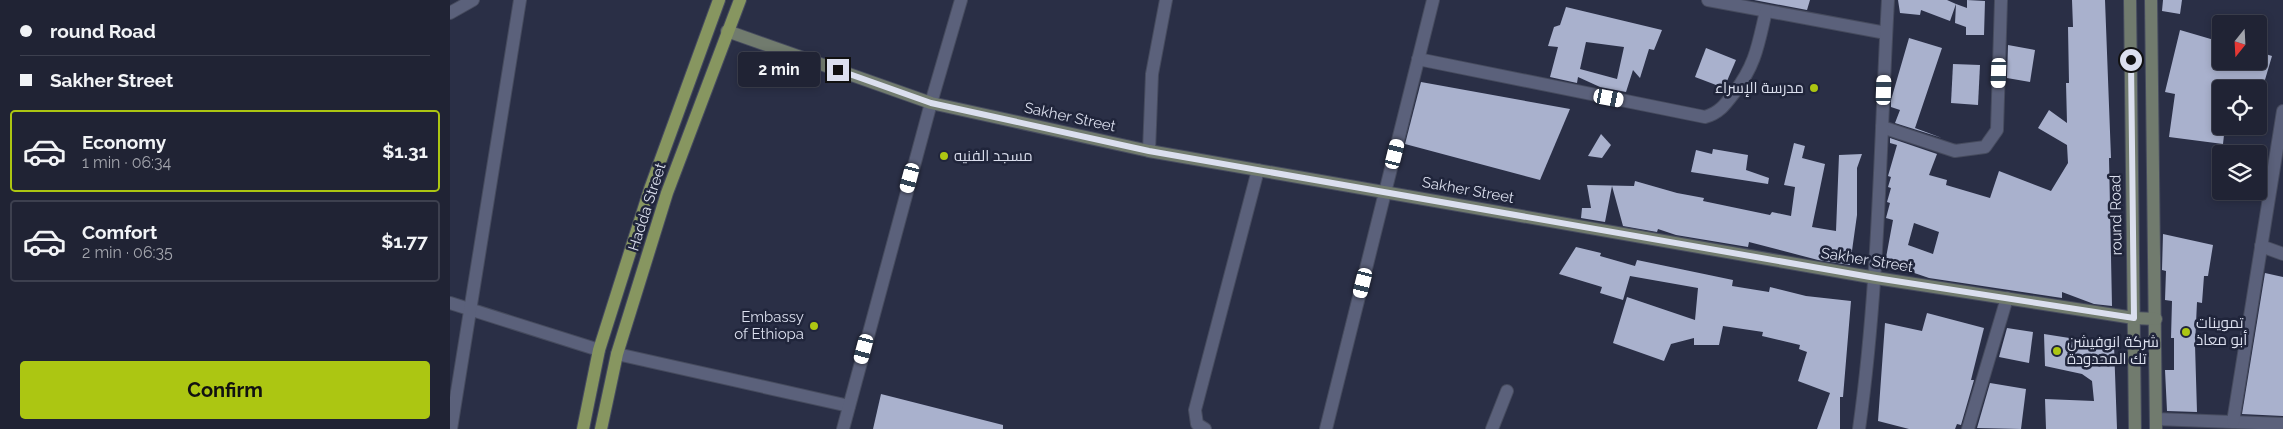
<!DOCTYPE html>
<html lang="en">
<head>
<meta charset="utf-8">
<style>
	:root { --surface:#202334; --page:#282b3c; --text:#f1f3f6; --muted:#a2a4ac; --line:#3d404f; --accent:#acc612 }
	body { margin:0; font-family:Raleway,Cairo,sans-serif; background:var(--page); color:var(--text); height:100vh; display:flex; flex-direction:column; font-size:19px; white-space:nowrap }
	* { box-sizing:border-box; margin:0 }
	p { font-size:16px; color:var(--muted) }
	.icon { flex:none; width:28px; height:28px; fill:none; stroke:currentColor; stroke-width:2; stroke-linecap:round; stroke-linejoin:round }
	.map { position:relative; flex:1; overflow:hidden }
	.panel { display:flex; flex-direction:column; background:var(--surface); width:450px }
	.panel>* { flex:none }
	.guide { display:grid; align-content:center; height:110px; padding:0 20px; background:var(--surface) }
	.needle { width:32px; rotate:198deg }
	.buttons { position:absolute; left:1762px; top:15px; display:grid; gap:10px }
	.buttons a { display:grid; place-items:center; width:55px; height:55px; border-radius:5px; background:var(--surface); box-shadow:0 2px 8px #0003,0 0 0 1px var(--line); font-size:25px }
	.end { position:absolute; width:22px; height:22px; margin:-11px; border:6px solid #dbdfee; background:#111; box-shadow:0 0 0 2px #111 }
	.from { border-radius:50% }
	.bubble { position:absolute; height:35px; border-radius:5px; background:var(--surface); box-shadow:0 2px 8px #0003,0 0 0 1px var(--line); font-size:16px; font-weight:700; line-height:35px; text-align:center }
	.car { position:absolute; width:15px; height:30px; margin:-15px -8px; border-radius:6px; box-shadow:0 0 4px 1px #0007; background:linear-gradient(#fff 24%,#345 0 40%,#fff 0 76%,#345 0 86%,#fff 0) }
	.guide b { display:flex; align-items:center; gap:18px; height:48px; font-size:19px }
	.guide b+b { border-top:1px solid var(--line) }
	.guide i { width:12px; height:12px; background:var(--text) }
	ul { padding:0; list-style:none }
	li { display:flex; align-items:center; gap:15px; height:82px; margin:0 10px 8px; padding:0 10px; border:2px solid var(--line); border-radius:5px }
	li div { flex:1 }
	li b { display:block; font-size:19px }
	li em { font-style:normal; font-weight:700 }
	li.on { border-color:var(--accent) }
	li>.icon { width:45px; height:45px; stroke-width:1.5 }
	.button { display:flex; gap:10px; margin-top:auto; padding:10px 20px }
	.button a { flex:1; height:58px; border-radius:5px; background:var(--accent); color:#111; font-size:20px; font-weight:700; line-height:58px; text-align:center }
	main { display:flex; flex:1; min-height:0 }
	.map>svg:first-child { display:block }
	.building { fill:#a9b1cd; fill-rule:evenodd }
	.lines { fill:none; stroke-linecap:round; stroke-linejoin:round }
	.street-casing { stroke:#464b5e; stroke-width:14 }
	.secondary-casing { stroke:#464b5e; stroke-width:14 }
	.primary-casing { stroke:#464b5e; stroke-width:14 }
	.street { stroke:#5b617b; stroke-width:12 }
	.secondary { stroke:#717b6e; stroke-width:12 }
	.primary { stroke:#879660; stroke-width:12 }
	.route { stroke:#dbdfee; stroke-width:6 }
	.poi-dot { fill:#acc612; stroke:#20253b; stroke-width:2 }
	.labels { text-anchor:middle; stroke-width:5; stroke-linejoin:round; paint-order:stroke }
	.poi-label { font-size:15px; fill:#dbdfee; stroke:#20253b; text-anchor:start }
	.street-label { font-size:15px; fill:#dbdfee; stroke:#20253b }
</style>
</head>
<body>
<main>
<section class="panel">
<div class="guide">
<b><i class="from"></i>round Road</b>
<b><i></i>Sakher Street</b>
</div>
<ul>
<li class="on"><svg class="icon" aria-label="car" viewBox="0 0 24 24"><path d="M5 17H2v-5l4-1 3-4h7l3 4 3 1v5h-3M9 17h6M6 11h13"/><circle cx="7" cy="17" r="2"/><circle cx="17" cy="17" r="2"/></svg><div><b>Economy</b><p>1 min · 06:34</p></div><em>$1.31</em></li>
<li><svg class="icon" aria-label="car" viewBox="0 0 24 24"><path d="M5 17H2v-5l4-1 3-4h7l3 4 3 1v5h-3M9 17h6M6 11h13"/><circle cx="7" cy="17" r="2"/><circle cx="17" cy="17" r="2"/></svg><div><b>Comfort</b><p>2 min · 06:35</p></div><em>$1.77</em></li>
</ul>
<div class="button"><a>Confirm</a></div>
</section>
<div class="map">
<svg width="1833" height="429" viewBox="0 0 1833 429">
	<rect width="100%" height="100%" fill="#2a2f46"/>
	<g class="building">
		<polygon points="1304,0 1360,0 1357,10"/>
		<polygon points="1448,0 1497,0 1506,4 1500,21 1471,10 1470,15 1450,13"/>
		<polygon points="1517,0 1535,1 1534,35 1516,35 1516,27 1505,23 1506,4 1517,8"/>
		<path d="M1622 0H1655L1661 158H1659L1662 306 1644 304 1612 292V298L1479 278 1435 263 1443 220 1436 218 1440 203 1437 202 1441 188 1438 187 1441 177 1438 176 1447 145 1440 143V138L1487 154 1479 175 1497 180 1496 185 1540 198 1549 171 1601 191 1618 163 1617 145 1588 128 1599 110 1617 123 1616 83H1619L1618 27H1623ZM1464 223 1489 232 1483 254 1458 245Z"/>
		<polygon points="1713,0 1732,0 1730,14 1712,11"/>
		<path d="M1116 7 1212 30 1204 50 1199 49 1190 78 1183 70 1176 92 1150 87 1128 77 1127 83 1100 77 1108 47 1098 46 1104 27 1110 25ZM1136 42 1174 47 1167 79 1130 69Z"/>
		<polygon points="1730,30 1771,42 1771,61 1809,61 1809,52 1822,56 1812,90 1771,89 1771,126 1775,126 1773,144 1719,137 1725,94 1715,92"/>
		<polygon points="1459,38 1492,48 1465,128 1492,138 1445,123 1450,110 1441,107 1441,100"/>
		<polygon points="1558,45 1585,50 1580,82 1557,78"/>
		<polygon points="1256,48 1286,60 1274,88 1245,77"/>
		<polygon points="1503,64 1530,65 1528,105 1501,103"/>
		<polygon points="971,82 1120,109 1090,180 955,144"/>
		<polygon points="1151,134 1161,145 1152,158 1138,156"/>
		<polygon points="1344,143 1355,146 1352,158 1375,164 1362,227 1386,231 1389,155 1412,154 1407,168 1407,215 1400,265 1368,260 1299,242 1298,247 1226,235 1208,229 1207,232 1173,226 1162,186 1155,222 1131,218 1132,208 1141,208 1137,185 1184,186 1185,181 1227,193 1254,198 1253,201 1320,215 1322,212 1341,216 1345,187 1334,185"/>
		<polygon points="1263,149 1298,155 1296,170 1319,178 1318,184 1241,172 1246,150 1262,154"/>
		<polygon points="1713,234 1763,245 1758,276 1754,276 1752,303 1747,302 1745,345 1747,412 1717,411 1715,370 1724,370 1724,338 1721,338 1722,301 1715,300 1716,271 1712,270"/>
		<polygon points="1126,247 1151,253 1150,256 1185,266 1187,260 1283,280 1282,286 1319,292 1320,287 1356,296 1401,301 1393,397 1390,397 1390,429 1367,429 1380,393 1348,381 1357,352 1349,349 1350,345 1312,336 1313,332 1273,326 1269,345 1244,345 1244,338 1221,344 1214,361 1163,343 1177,297 1245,320 1248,288 1180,276 1173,300 1150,293 1152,287 1109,274"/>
		<polygon points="1815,273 1833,277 1833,416 1792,414"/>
		<polygon points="1477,313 1534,328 1521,380 1524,380 1511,425 1507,424 1505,429 1459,429 1428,421 1435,323 1472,331"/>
		<polygon points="1557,328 1583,332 1579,363 1549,357"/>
		<polygon points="1594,334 1664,345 1667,429 1596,429 1595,399 1644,401 1642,381 1632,374 1595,366"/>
		<polygon points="1540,383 1576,389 1571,429 1527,428"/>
		<polygon points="431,394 553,425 553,429 423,429"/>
	</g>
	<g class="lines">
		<g class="street-casing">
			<g id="street">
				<polyline points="1258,0 1436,33"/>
				<polyline points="0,13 23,0"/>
				<path d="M968 59 1255 117C1269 113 1275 105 1284 93 1306 64 1308 45 1316 11"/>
				<polyline points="1432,127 1505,151 1535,147 1547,130 1551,0"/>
				<polyline points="699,151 702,74 716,0"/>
				<polyline points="1811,246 1833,254"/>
				<polyline points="0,303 149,350"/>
				<polyline points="167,354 399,406"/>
				<polyline points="1706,419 1833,424"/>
				<polyline points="1783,422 1833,111"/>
				<polyline points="1,429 70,0"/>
				<polyline points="393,429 481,103 511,0"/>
				<polyline points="755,429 747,424 745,410 808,170"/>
				<polyline points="876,429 983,0"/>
				<polyline points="1042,429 1057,391"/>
				<path d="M1409 429C1429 287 1430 143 1438 0"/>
				<polyline points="1518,429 1557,298"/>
			</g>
		</g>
		<g class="secondary-casing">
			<g id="secondary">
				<polyline points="1680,0 1685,429"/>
				<polyline points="1701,0 1706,429"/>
				<polyline points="277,31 481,103 699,151 1426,278 1684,318 1706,319"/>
			</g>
		</g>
		<g class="primary-casing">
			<g id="primary">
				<polyline points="133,429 149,350 200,189 269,0"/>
				<polyline points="151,429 167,354 217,193 290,0"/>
			</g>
		</g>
		<use href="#street" class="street"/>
		<use href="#secondary" class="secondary"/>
		<use href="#primary" class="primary"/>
	</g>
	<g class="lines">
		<polyline class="route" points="388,70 481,103 699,151 1426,278 1684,318 1681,60"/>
	</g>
	<g class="poi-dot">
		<circle cx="1364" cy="88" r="5"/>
		<circle cx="494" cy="156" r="5"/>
		<circle cx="364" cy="326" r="5"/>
		<circle cx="1736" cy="332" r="5"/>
		<circle cx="1607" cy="351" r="5"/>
	</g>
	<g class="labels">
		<g class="poi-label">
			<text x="1354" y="93" text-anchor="end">مدرسة الإسراء</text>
			<text x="504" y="161">مسجد الفنيه</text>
			<text x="354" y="322" text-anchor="end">Embassy<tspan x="354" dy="17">of Ethiopa</tspan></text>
			<text x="1746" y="328">تموينات<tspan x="1746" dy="17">أبو معاذ</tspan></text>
			<text x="1617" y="347">شركة انوفيشن<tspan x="1617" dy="17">تك المحدودة</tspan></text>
		</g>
		<g class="street-label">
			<text transform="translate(620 117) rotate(12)" y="5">Sakher Street</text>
			<text transform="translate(1018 190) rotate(10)" y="5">Sakher Street</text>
			<text transform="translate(197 207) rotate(-72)" y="5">Hadda Street</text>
			<text transform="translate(1666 215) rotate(-91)" y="5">round Road</text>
			<text transform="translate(1417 260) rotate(9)" y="5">Sakher Street</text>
		</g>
	</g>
</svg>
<div class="buttons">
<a><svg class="needle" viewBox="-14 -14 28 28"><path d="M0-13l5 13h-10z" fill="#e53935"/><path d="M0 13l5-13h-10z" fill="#a2a4ac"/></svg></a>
<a><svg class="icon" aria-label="locate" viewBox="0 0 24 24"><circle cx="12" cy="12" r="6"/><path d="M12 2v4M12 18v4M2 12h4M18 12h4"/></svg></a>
<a><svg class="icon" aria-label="layers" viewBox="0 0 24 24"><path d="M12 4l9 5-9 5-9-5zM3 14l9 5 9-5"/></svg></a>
</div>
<i class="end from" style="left:1681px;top:60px"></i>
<i class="end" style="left:388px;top:70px"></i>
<div class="bubble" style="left:288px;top:52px;width:82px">2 min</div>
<i class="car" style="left:1549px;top:73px;rotate:182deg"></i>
<i class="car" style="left:1434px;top:90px;rotate:2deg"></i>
<i class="car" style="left:1159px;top:98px;rotate:101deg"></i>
<i class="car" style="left:945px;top:154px;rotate:14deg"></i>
<i class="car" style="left:460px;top:178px;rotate:195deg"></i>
<i class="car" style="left:913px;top:283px;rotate:194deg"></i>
<i class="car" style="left:414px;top:349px;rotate:195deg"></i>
</div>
</main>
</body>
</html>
